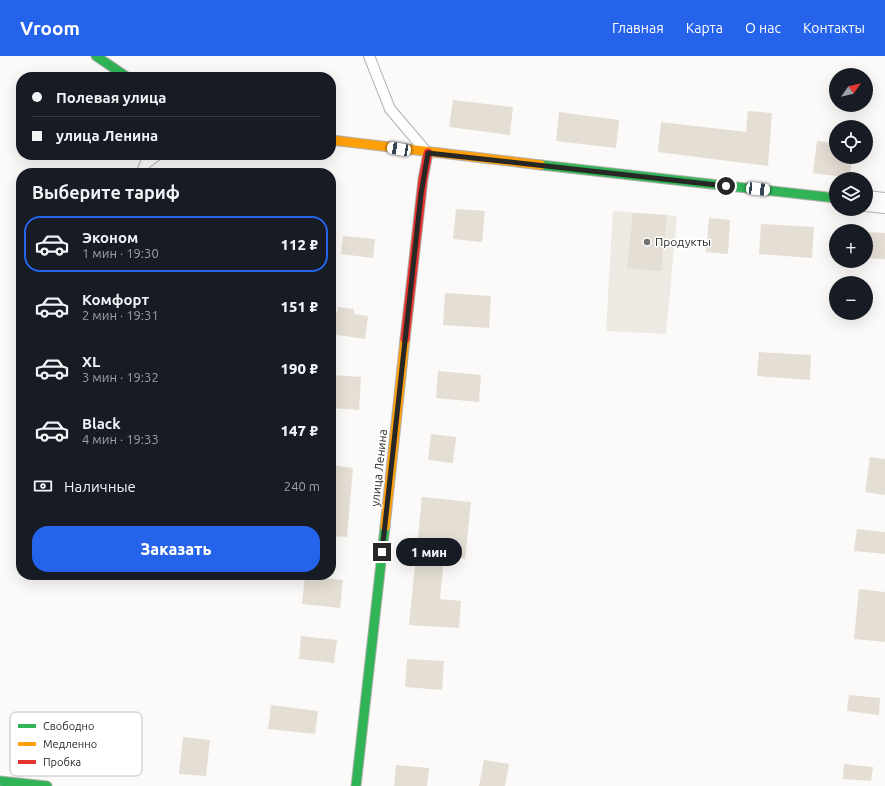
<!DOCTYPE html>
<html lang="ru">
<head>
<meta charset="utf-8">
<style>
	:root { --surface:#171b24; --page:#242831; --text:#f1f3f6; --muted:#9ea1a6; --line:#363941; --accent:#2563eb }
	body { margin:0; font-family:Ubuntu,sans-serif; background:var(--page); color:var(--text); height:100vh; display:flex; flex-direction:column; font-size:15px; white-space:nowrap }
	* { box-sizing:border-box; margin:0 }
	p { font-size:13px; color:var(--muted) }
	.icon { flex:none; width:22px; height:22px; fill:none; stroke:currentColor; stroke-width:2; stroke-linecap:round; stroke-linejoin:round }
	.map { position:relative; flex:1; overflow:hidden }
	.details { position:absolute; left:16px; top:112px; width:320px; height:412px; display:flex; flex-direction:column; background:var(--surface); border-radius:16px; box-shadow:0 4px 16px #0002 }
	.details>* { flex:none }
	.top-card { position:absolute; left:16px; top:16px; width:320px; height:88px; border-radius:16px; box-shadow:0 4px 16px #0002; display:grid; align-content:center; height:88px; padding:0 16px; background:var(--surface) }
	.needle { width:26px; rotate:56deg }
	.fabs { position:absolute; left:829px; top:12px; display:grid; gap:8px }
	.fabs a { display:grid; place-items:center; width:44px; height:44px; border-radius:50%; background:var(--surface); box-shadow:0 4px 16px #0002; font-size:20px }
	.end { position:absolute; width:18px; height:18px; margin:-9px; border:5px solid #272726; background:#fff; box-shadow:0 0 0 2px #fff }
	.from { border-radius:50% }
	.bubble { position:absolute; height:28px; border-radius:14px; background:var(--surface); box-shadow:0 4px 16px #0002; font-size:13px; font-weight:800; line-height:28px; text-align:center }
	.car { position:absolute; width:12px; height:24px; margin:-12px -6px; border-radius:5px; box-shadow:0 0 3px 1px #0007; background:linear-gradient(#fff 24%,#345 0 40%,#fff 0 76%,#345 0 86%,#fff 0) }
	.top-card b { display:flex; align-items:center; gap:14px; height:38px; font-size:15px }
	.top-card b+b { border-top:1px solid var(--line) }
	.top-card i { width:10px; height:10px; background:var(--text) }
	ul { padding:0; list-style:none }
	li { display:flex; align-items:center; gap:12px; height:56px; margin:0 8px 6px; padding:0 8px; border:2px solid transparent; border-radius:16px }
	li div { flex:1 }
	li b { display:block; font-size:15px }
	li em { font-style:normal; font-weight:800 }
	li.selected { border-color:var(--accent) }
	li>.icon { width:36px; height:36px; stroke-width:1.5 }
	h2 { padding:0 16px; font-size:18px; line-height:48px }
	.pay { display:flex; align-items:center; gap:10px; height:44px; padding:0 16px; font-size:15px }
	.pay p { margin-inline-start:auto }
	.button { display:flex; gap:8px; margin-top:auto; padding:8px 16px }
	.button a { flex:1; height:46px; border-radius:16px; background:var(--accent); color:#fff; font-size:16px; font-weight:800; line-height:46px; text-align:center }
	header { display:flex; align-items:center; gap:24px; box-sizing:border-box; height:56px; padding:0 20px; background:var(--accent); color:#fff }
	header strong { font-size:19px }
	nav { display:flex; gap:22px; margin-inline-start:auto; font-size:14px }
	.map>svg:first-child { display:block }
	.built { fill:#eceae3 }
	.building { fill:#e4ded4 }
	.lines { fill:none; stroke-linecap:round; stroke-linejoin:round }
	.lane-casing { stroke:#b3b2b0; stroke-width:12 }
	.street-casing { stroke:#b3b2b0; stroke-width:22 }
	.fast-casing { stroke:#b3b2b0; stroke-width:11 }
	.slow-casing { stroke:#b3b2b0; stroke-width:11 }
	.jam-casing { stroke:#b3b2b0; stroke-width:11 }
	.lane { stroke:#fefefe; stroke-width:10 }
	.street { stroke:#fefefe; stroke-width:20 }
	.fast { stroke:#30b455; stroke-width:9 }
	.slow { stroke:#ff9f0a; stroke-width:9 }
	.jam { stroke:#e5322d; stroke-width:9 }
	.route { stroke:#272726; stroke-width:5 }
	.poi-dot { fill:#717170; stroke:#fff; stroke-width:1.5 }
	.labels { text-anchor:middle; stroke-width:3; stroke-linejoin:round; paint-order:stroke }
	.poi-label { font-size:12px; fill:#272726; stroke:#fff; text-anchor:start }
	.street-label { font-size:12px; fill:#272726; stroke:#fff }
	.key { fill:#fff; stroke:#bebebe; stroke-width:1 }
	.key-label { font-size:11px; fill:#272726 }
</style>
</head>
<body>
<header>
<strong>Vroom</strong>
<nav><a>Главная</a><a>Карта</a><a>О нас</a><a>Контакты</a></nav>
</header>
<div class="map">
<svg width="885" height="730" viewBox="0 0 885 730">
	<rect width="100%" height="100%" fill="#fbfaf8"/>
	<polygon class="built" points="613,155 677,160 666,278 606,275"/>
	<g class="building">
		<polygon points="453,44 513,51 510,79 449,71"/>
		<polygon points="748,55 772,57 768,110 658,96 661,66 746,76"/>
		<polygon points="559,56 619,64 616,92 556,85"/>
		<polygon points="817,85 836,87 836,101 852,101 850,122 813,117"/>
		<polygon points="456,153 485,155 482,186 453,183"/>
		<polygon points="633,157 667,159 661,215 627,212"/>
		<polygon points="709,162 730,164 728,198 706,196"/>
		<polygon points="761,168 814,171 812,202 759,198"/>
		<polygon points="866,176 885,177 885,203 866,202"/>
		<polygon points="343,180 375,183 373,202 341,198"/>
		<polygon points="445,237 491,240 489,272 443,269"/>
		<polygon points="338,251 354,253 354,258 368,260 365,283 331,278 331,255 337,256"/>
		<polygon points="759,296 811,299 810,324 757,320"/>
		<polygon points="438,315 481,319 479,346 436,342"/>
		<polygon points="331,319 361,321 359,354 331,352"/>
		<polygon points="431,378 456,381 453,407 428,404"/>
		<polygon points="870,401 885,403 885,439 865,436"/>
		<polygon points="331,409 353,412 347,481 331,480"/>
		<polygon points="422,441 471,446 465,503 444,501 440,543 461,545 459,572 409,569"/>
		<polygon points="857,473 885,476 885,498 854,495"/>
		<polygon points="305,520 343,524 340,552 302,548"/>
		<polygon points="859,533 885,536 885,586 854,583"/>
		<polygon points="301,580 337,584 334,607 299,603"/>
		<polygon points="407,603 444,605 442,634 405,631"/>
		<polygon points="849,639 880,642 879,659 847,655"/>
		<polygon points="271,649 318,655 315,678 268,673"/>
		<polygon points="183,681 210,684 206,720 179,718"/>
		<polygon points="484,704 509,708 505,730 479,730"/>
		<polygon points="844,708 873,711 871,725 843,723"/>
		<polygon points="396,709 429,712 427,730 394,730"/>
	</g>
	<g class="lines">
		<g class="lane-casing">
			<g id="lane">
				<polyline points="369,0 390,53 424,93"/>
				<polyline points="142,117 145,108 157,99"/>
			</g>
		</g>
		<g class="street-casing">
			<polyline id="street" points="866,145 885,147"/>
		</g>
		<g class="fast-casing">
			<g id="fast">
				<polyline points="96,0 127,21"/>
				<polyline points="541,109 836,142"/>
				<polyline points="0,725 47,730"/>
				<polyline points="356,730 385,471"/>
			</g>
		</g>
		<g class="slow-casing">
			<g id="slow">
				<polyline points="331,84 541,109"/>
				<polyline points="385,471 405,283"/>
			</g>
		</g>
		<g class="jam-casing">
			<polyline id="jam" points="405,283 423,123 428,97"/>
		</g>
		<use href="#lane" class="lane"/>
		<use href="#street" class="street"/>
		<use href="#fast" class="fast"/>
		<use href="#slow" class="slow"/>
		<use href="#jam" class="jam"/>
	</g>
	<g class="lines">
		<polyline class="route" points="382,496 421,138 428,97 726,130"/>
	</g>
	<circle class="poi-dot" cx="647" cy="186" r="4"/>
	<g class="labels">
		<g class="poi-label">
			<text x="655" y="190">Продукты</text>
		</g>
		<g class="street-label">
			<text transform="translate(379 412) rotate(-84)" y="4">улица Ленина</text>
		</g>
	</g>
	<rect x="10" y="656" width="132" height="64" rx="6" class="key"/>
	<rect x="18" y="668" width="18" height="4" fill="#30b455"/>
	<rect x="18" y="686" width="18" height="4" fill="#ff9f0a"/>
	<rect x="18" y="704" width="18" height="4" fill="#e5322d"/>
	<g class="key-label">
		<text x="43" y="674">Свободно</text>
		<text x="43" y="692">Медленно</text>
		<text x="43" y="710">Пробка</text>
	</g>
</svg>
<div class="fabs">
<a><svg class="needle" viewBox="-14 -14 28 28"><path d="M0-13l5 13h-10z" fill="#e53935"/><path d="M0 13l5-13h-10z" fill="#9ea1a6"/></svg></a>
<a><svg class="icon" aria-label="locate" viewBox="0 0 24 24"><circle cx="12" cy="12" r="6"/><path d="M12 2v4M12 18v4M2 12h4M18 12h4"/></svg></a>
<a><svg class="icon" aria-label="layers" viewBox="0 0 24 24"><path d="M12 4l9 5-9 5-9-5zM3 14l9 5 9-5"/></svg></a>
<a>+</a>
<a>−</a>
</div>
<i class="end from" style="left:726px;top:130px"></i>
<i class="end" style="left:382px;top:496px"></i>
<div class="bubble" style="left:396px;top:482px;width:66px">1 мин</div>
<i class="car" style="left:399px;top:93px;rotate:279deg"></i>
<i class="car" style="left:758px;top:133px;rotate:96deg"></i>
<div class="top-card">
<b><i class="from"></i>Полевая улица</b>
<b><i></i>улица Ленина</b>
</div>
<section class="details">
<h2>Выберите тариф</h2>
<ul>
<li class="selected"><svg class="icon" aria-label="car" viewBox="0 0 24 24"><path d="M5 17H2v-5l4-1 3-4h7l3 4 3 1v5h-3M9 17h6M6 11h13"/><circle cx="7" cy="17" r="2"/><circle cx="17" cy="17" r="2"/></svg><div><b>Эконом</b><p>1 мин · 19:30</p></div><em>112 ₽</em></li>
<li><svg class="icon" aria-label="car" viewBox="0 0 24 24"><path d="M5 17H2v-5l4-1 3-4h7l3 4 3 1v5h-3M9 17h6M6 11h13"/><circle cx="7" cy="17" r="2"/><circle cx="17" cy="17" r="2"/></svg><div><b>Комфорт</b><p>2 мин · 19:31</p></div><em>151 ₽</em></li>
<li><svg class="icon" aria-label="car" viewBox="0 0 24 24"><path d="M5 17H2v-5l4-1 3-4h7l3 4 3 1v5h-3M9 17h6M6 11h13"/><circle cx="7" cy="17" r="2"/><circle cx="17" cy="17" r="2"/></svg><div><b>XL</b><p>3 мин · 19:32</p></div><em>190 ₽</em></li>
<li><svg class="icon" aria-label="car" viewBox="0 0 24 24"><path d="M5 17H2v-5l4-1 3-4h7l3 4 3 1v5h-3M9 17h6M6 11h13"/><circle cx="7" cy="17" r="2"/><circle cx="17" cy="17" r="2"/></svg><div><b>Black</b><p>4 мин · 19:33</p></div><em>147 ₽</em></li>
</ul>
<div class="pay"><svg class="icon" aria-label="cash" viewBox="0 0 24 24"><path d="M3 7h18v10H3z"/><circle cx="12" cy="12" r="2"/></svg>Наличные<p>240 m</p></div>
<div class="button"><a>Заказать</a></div>
</section>
</div>
</body>
</html>
